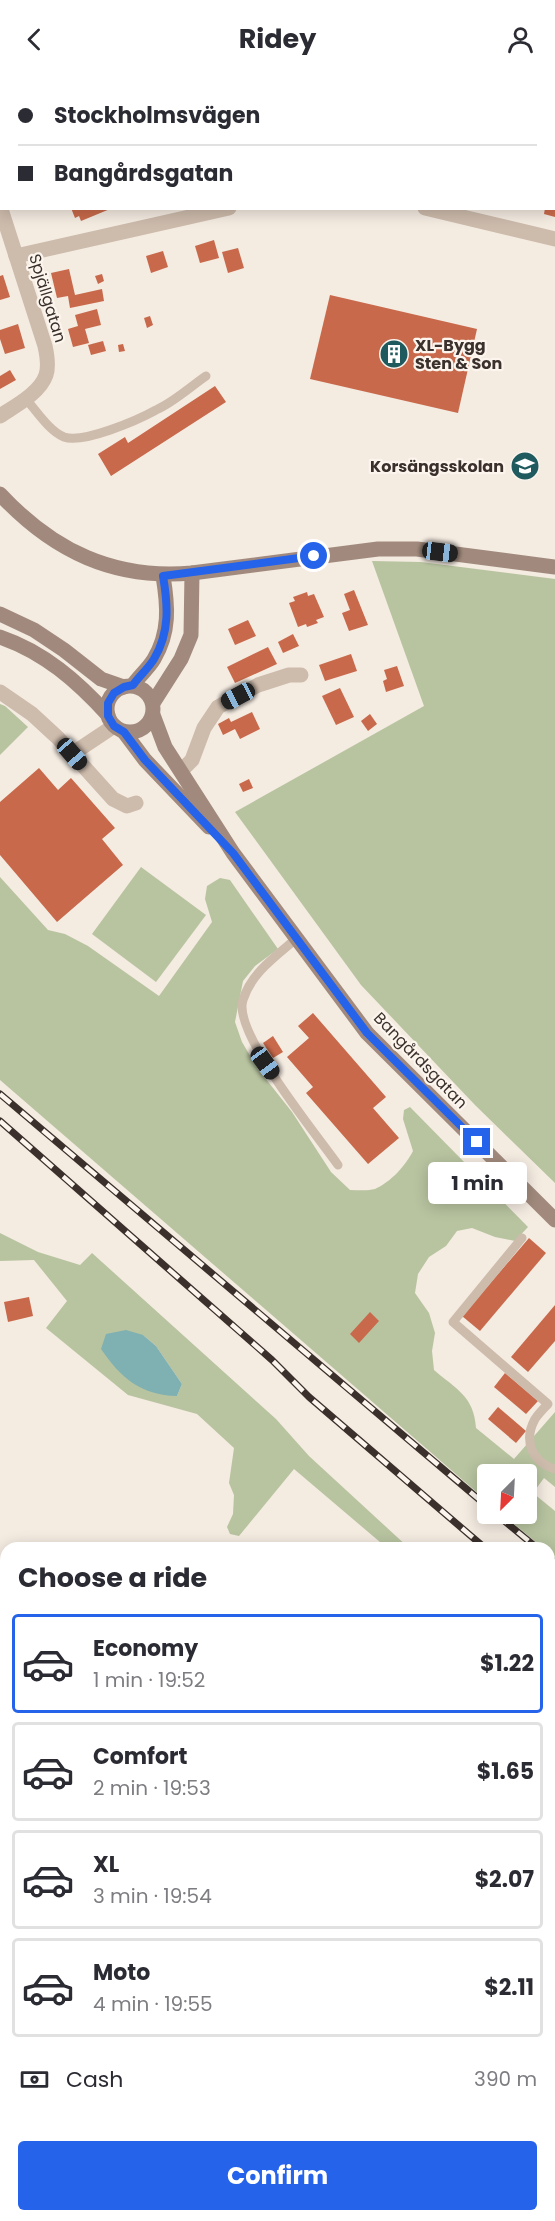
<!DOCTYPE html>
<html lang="en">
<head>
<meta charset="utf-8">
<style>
	:root { --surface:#fff; --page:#f7f7f7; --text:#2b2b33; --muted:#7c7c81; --line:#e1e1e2; --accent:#2563eb }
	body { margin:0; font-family:Poppins,sans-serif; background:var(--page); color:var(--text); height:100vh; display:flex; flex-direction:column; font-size:22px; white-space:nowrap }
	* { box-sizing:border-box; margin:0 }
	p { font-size:20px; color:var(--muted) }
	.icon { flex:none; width:33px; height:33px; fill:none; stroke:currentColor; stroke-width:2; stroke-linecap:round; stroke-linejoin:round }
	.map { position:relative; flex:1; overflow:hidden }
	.sheet { position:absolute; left:0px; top:1464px; width:555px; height:680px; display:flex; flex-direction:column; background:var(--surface); border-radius:18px 18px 0 0; box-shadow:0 3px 15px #0003 }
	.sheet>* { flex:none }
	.hud { position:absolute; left:0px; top:0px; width:555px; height:132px; box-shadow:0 3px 15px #0003; display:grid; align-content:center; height:132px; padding:0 18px; background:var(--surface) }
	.needle { width:39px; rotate:204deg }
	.buttons { position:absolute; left:477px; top:1386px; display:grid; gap:12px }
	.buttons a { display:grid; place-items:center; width:60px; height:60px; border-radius:6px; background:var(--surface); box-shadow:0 3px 15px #0003; font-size:30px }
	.end { position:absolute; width:27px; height:27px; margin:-14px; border:8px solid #2563eb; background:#fff; box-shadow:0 0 0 3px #fff }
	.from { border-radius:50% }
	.bubble { position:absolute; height:42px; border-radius:6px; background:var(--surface); box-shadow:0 3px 15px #0003; font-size:20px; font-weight:700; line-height:42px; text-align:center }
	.car { position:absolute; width:18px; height:36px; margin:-18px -9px; border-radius:8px; box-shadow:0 0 4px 2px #0007; background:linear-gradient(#222 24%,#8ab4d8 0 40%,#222 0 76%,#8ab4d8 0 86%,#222 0) }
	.hud b { display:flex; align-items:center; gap:21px; height:57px; font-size:22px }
	.hud b+b { border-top:2px solid var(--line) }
	.hud i { width:15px; height:15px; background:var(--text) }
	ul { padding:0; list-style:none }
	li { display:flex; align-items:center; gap:18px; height:99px; margin:0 12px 9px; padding:0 6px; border:3px solid var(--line); border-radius:6px }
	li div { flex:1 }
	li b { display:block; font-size:22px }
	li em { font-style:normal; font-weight:700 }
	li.selected { border-color:var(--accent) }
	li>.icon { width:54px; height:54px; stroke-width:1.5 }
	h2 { padding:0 18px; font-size:27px; line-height:72px }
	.pay { display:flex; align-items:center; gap:15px; height:66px; padding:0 18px; font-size:22px }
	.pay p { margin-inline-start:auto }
	.cta { display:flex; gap:12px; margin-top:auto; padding:12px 18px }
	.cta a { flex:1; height:69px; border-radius:6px; background:var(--accent); color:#fff; font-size:24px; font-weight:700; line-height:69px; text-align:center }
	header { display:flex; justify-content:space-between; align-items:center; height:78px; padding:0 18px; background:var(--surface); font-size:27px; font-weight:700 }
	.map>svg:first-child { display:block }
	.green { fill:#b8c4a0; fill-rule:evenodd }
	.water { fill:#7fb0b2 }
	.building { fill:#c8694b }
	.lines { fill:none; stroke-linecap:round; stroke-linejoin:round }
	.lane { stroke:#cdbbac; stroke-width:9 }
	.street { stroke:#cdbbac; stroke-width:15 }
	.secondary { stroke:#a18a7d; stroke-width:15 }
	.rail-casing { stroke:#3b302b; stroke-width:7 }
	.rail { stroke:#fbf5ee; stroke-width:4.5; stroke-dasharray:14; stroke-linecap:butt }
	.route { stroke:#2563eb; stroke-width:8 }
	.labels { text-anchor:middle; stroke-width:4.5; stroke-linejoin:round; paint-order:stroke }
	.street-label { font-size:16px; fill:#3b302b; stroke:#fbf5ee }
	.poi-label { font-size:16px; font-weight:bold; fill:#3b302b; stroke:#fbf5ee; text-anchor:start }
</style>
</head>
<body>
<header><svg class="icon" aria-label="back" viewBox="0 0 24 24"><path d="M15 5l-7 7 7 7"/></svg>Ridey<svg class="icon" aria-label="person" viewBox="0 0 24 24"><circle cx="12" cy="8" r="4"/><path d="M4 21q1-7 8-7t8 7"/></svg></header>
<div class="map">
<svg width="555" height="2143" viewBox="0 0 555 2143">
	<rect width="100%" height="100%" fill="#f4ebe1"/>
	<g class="green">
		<polygon points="372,483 421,484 555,501 555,1105 475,1027 361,907 235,734 424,628"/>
		<polygon points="0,626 5,628 28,649 0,677"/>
		<polygon points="141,789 206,837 156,904 92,856"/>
		<path d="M0 799 48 852 65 856 88 868 159 918 212 844 205 821 207 808 220 800 230 802 278 871 255 888 243 903 235 944 242 964 258 991 292 1034 331 1094 350 1112C358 1112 368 1113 375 1111 391 1104 406 1087 413 1073L403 1041 404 1032 410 1029 528 1149 515 1163 495 1159 472 1150 457 1153 446 1168 429 1179 418 1196 415 1215 429 1235 435 1255 432 1273 434 1292C456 1311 474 1318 476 1350L514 1381 555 1334V1409L544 1400 533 1415 555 1433V1481L549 1475V1470H543L502 1436H526V1396H488L487 1423 0 1002Z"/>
		<path d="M0 1155 38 1174 80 1187 92 1175 276 1341 309 1378 409 1470H387L294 1391 239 1458 230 1456 227 1449 233 1436 234 1417 229 1405 234 1370 197 1336 128 1317 46 1250 67 1223 34 1182 0 1183ZM143 1257 156 1268 182 1306 177 1318Z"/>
	</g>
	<path class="water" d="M126 1252 143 1257 156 1268 182 1306 177 1318C140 1317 121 1300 101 1271L106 1256Z"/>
	<g class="building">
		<polygon points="71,130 110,130 110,131 81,143 79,138 75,140"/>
		<polygon points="545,130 555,130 555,139 544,136"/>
		<polygon points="214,162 219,180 200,185 195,168"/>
		<polygon points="238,170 244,190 228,195 222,174"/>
		<polygon points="163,173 168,189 151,195 146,178"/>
		<polygon points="69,191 75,217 102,211 104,223 70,230 68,218 57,220 51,195"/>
		<polygon points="102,196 104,203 98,206 95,198"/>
		<polygon points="3,197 10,219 0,222 0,198"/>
		<polygon points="330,217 477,251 458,335 310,301"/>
		<polygon points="97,231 101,247 85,251 89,265 73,269 68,251 78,248 75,237"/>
		<polygon points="150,238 153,247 147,250 144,240"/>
		<polygon points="18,246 25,270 5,276 0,261 0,252"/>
		<polygon points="103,263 106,273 91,277 88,267"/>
		<polygon points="123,266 125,273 119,274 118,267"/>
		<polygon points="10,292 16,302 0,311 0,298"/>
		<polygon points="215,308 226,324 111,398 98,376 125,359 128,365"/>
		<polygon points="354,512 368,547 349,553 342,535 350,532 344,516"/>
		<polygon points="307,514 308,518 314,516 324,539 316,542 318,545 307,549 306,546 298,549 289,525 295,523 293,519"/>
		<polygon points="248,542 256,558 235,567 228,551"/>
		<polygon points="293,556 299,568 283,575 278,564"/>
		<polygon points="268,569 277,586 235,605 227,589"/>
		<polygon points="351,576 357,593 325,603 319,587"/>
		<polygon points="397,588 404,608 386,614 383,603 387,601 384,592"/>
		<polygon points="340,610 354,639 336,647 322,618"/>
		<polygon points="252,634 260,651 240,661 235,651 223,657 218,646 229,640 231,644"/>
		<polygon points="370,636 377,646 368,653 361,643"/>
		<polygon points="39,690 58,712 71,700 115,750 102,761 123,787 57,844 0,777 0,724"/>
		<polygon points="249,701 253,710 243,714 239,706"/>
		<polygon points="313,935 386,1019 373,1030 399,1060 368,1086 306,1015 313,1009 287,979 309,960 298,948"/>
		<polygon points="273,958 283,974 273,980 263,965"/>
		<polygon points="529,1160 546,1175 480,1253 462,1238"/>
		<polygon points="29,1219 33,1238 8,1244 4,1224"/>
		<polygon points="555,1227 555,1263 528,1294 511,1279"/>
		<polygon points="370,1234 379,1243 359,1265 350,1256"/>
		<polygon points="505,1295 538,1323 526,1336 494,1309"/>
		<polygon points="498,1329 526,1353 516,1365 488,1341"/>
		<polygon points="553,1666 555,1668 555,1707 549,1702 549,1670"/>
		<polygon points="0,2032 6,2039 6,2059 1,2063"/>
		<polygon points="555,2049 555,2119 549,2126 549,2055"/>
		<polygon points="41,2138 154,2138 148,2143 47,2143"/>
		<polygon points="325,2138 342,2138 342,2141 325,2142"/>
		<polygon points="400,2138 419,2138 414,2143 406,2143"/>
	</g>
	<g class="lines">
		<g class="lane">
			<path d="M25 320C36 332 49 353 64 359 83 366 138 342 156 332 174 324 190 309 206 298"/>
			<path d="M297 860C276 878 251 895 243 922 232 954 317 1057 338 1087"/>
			<path d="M522 1160 453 1244 548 1326C544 1330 539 1335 535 1341 523 1363 532 1384 555 1391"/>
		</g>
		<g class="street">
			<polyline points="190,0 190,2"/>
			<path d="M0 128 45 268C47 277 49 288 46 297 40 315 15 328 0 338"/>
			<polyline points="425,130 555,161"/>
			<polyline points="16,178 229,130"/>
			<polyline points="0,614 32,636 58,660 113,721 127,728 136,725"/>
			<polyline points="72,676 114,648"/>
			<polyline points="181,693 192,682 204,650 218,629 258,607 289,597 301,597"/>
			<polyline points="549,1822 555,1828"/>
		</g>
		<g class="secondary">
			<path d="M0 416C53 473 114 502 192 495L378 471H417L555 489"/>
			<polyline points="0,536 34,552 64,572 101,601 124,609"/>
			<path d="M0 559C44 574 77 603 108 637"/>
			<path d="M133 607C139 598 148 591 154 581 170 554 168 528 163 498"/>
			<circle cx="130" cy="631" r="23"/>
			<polyline points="153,625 181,581 191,557 192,495"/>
			<polyline points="153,637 165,669 233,775 367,955 555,1142"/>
			<polyline points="124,654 145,682 209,749"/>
			<polyline points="0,1596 6,1623"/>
			<polyline points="0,1630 6,1660"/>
			<polyline points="260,2138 265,2143"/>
		</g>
		<g class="rail-casing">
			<g id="rail">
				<polyline points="0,1016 488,1429"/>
				<polyline points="0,1043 272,1282 309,1319 485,1470"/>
				<polyline points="496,1436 537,1470"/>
				<polyline points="549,1480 555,1485"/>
				<polyline points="549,1525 555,1531"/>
			</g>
		</g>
		<use href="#rail" class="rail"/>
	</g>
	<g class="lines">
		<path class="route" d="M314 478 163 498C168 527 170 554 154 581 148 591 139 598 133 607L124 609 114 615 108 625V638L114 648 124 654 145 682 233 775 367 955 477 1064"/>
	</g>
	<defs>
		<g id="building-disc" transform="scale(1.5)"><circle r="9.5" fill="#1f5a5e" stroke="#fbf5ee"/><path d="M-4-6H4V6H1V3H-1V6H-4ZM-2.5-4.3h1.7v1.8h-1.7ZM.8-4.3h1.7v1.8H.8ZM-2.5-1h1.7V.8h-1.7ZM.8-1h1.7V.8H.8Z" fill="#fff"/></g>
		<g id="school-disc" transform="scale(1.5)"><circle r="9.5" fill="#1f5a5e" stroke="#fbf5ee"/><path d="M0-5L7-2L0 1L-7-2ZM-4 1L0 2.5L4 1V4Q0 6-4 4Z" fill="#fff"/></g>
	</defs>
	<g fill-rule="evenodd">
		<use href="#building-disc" x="394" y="276"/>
		<use href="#school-disc" x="525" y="388"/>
	</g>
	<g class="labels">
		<g class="street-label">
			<text transform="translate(48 220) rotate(73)" y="6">Spjällgatan</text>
			<text transform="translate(421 982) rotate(46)" y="6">Bangårdsgatan</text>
		</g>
		<g class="poi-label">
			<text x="415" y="273">XL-Bygg<tspan x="415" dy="18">Sten &amp; Son</tspan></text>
			<text x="504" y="394" text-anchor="end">Korsängsskolan</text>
		</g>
	</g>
</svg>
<div class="buttons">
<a><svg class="needle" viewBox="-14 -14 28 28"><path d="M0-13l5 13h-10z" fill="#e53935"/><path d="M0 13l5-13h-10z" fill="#7c7c81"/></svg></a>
</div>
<i class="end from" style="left:314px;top:478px"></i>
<i class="end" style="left:477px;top:1064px"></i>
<div class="bubble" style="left:428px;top:1084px;width:99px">1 min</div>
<i class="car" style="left:440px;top:474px;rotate:97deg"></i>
<i class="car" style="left:238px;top:618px;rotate:242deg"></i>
<i class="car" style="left:72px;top:676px;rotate:139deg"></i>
<i class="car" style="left:265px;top:985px;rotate:144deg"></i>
<div class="hud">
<b><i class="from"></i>Stockholmsvägen</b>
<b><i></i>Bangårdsgatan</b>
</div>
<section class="sheet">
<h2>Choose a ride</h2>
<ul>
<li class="selected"><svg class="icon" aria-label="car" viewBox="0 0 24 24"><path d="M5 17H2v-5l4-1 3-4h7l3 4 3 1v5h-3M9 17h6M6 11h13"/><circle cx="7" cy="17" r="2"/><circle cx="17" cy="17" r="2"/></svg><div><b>Economy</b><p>1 min · 19:52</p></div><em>$1.22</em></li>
<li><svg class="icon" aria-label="car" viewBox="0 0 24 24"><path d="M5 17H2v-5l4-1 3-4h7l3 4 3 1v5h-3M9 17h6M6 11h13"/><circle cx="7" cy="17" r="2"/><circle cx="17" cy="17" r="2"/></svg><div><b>Comfort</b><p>2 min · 19:53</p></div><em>$1.65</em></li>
<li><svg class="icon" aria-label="car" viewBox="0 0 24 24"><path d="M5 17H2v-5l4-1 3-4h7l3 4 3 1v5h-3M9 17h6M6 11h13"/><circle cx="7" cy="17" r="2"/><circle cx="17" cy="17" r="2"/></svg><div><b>XL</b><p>3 min · 19:54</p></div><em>$2.07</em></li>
<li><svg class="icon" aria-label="car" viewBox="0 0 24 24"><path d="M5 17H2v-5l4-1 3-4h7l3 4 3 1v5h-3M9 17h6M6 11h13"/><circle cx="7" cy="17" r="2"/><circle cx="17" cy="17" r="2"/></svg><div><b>Moto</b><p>4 min · 19:55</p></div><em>$2.11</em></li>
</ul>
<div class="pay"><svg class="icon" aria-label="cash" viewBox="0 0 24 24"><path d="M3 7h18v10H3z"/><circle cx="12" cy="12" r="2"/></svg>Cash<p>390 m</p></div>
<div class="cta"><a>Confirm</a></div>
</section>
</div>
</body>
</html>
